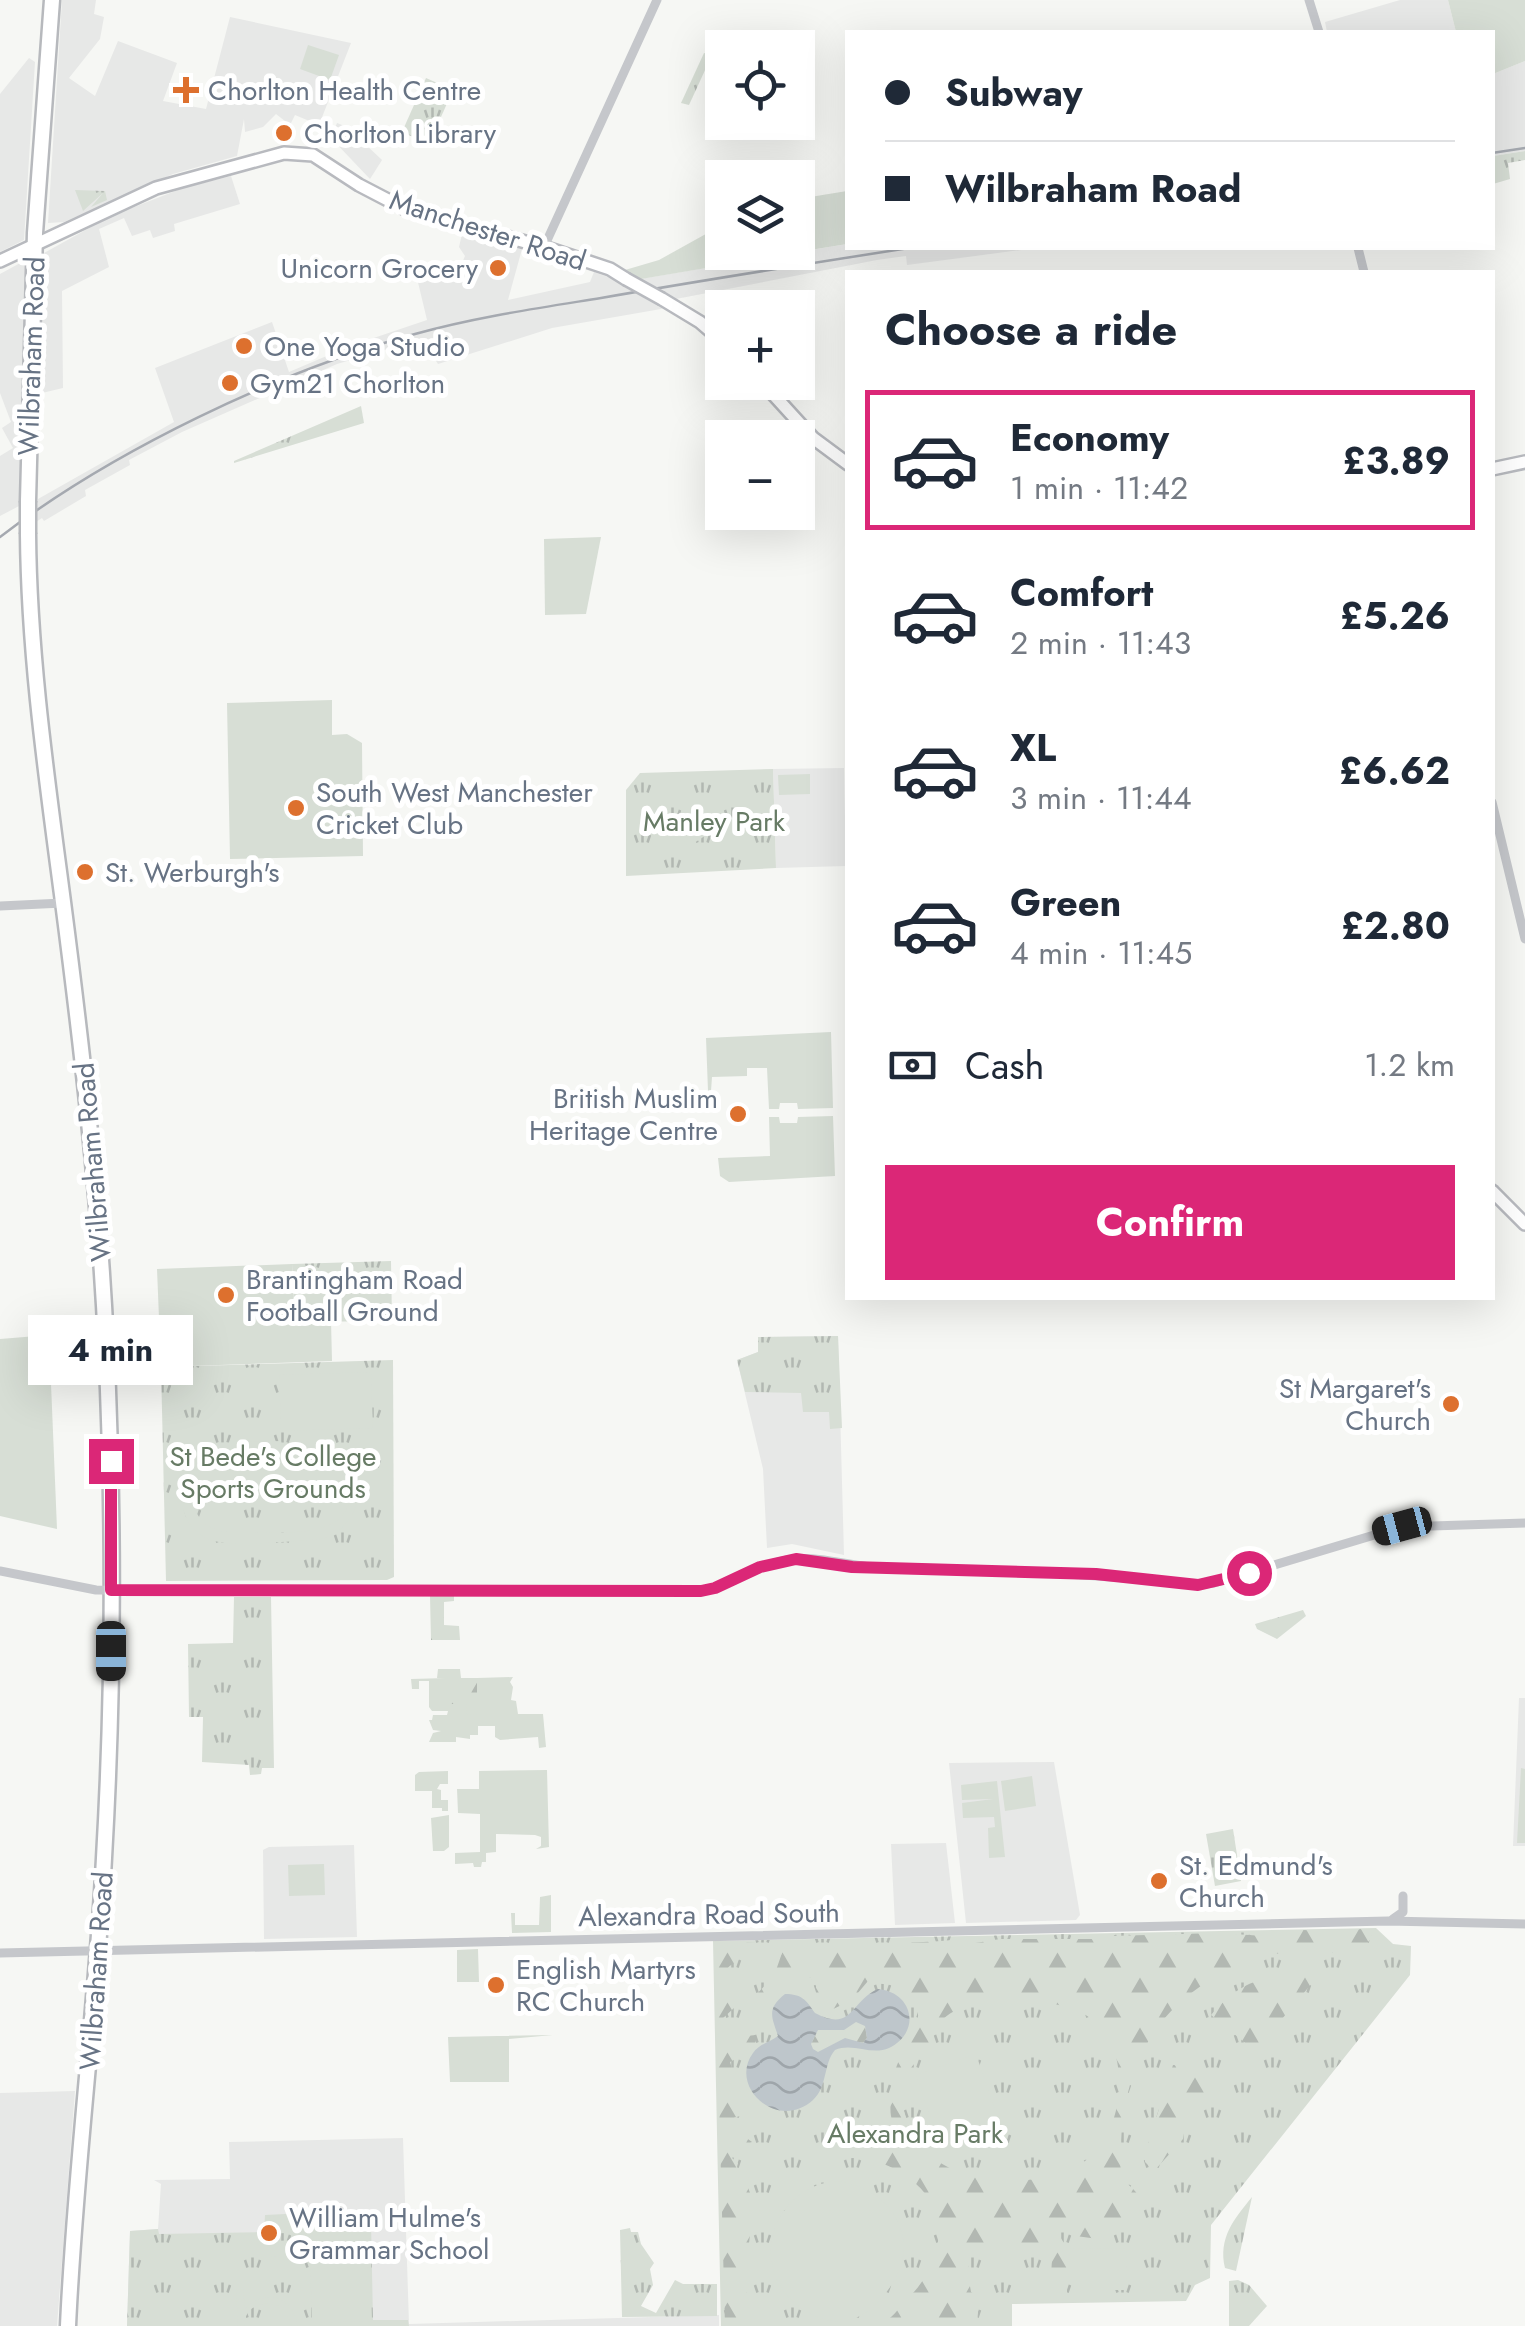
<!DOCTYPE html>
<html lang="en">
<head>
<meta charset="utf-8">
<style>
	:root { --surface:#fff; --page:#f2f2f3; --text:#1f2937; --muted:#747a83; --line:#e0e1e3; --accent:#db2777 }
	body { margin:0; font-family:Jost,sans-serif; background:var(--page); color:var(--text); height:100vh; display:flex; flex-direction:column; font-size:38px; white-space:nowrap }
	* { box-sizing:border-box; margin:0 }
	p { font-size:32px; color:var(--muted) }
	.icon { flex:none; width:55px; height:55px; fill:none; stroke:currentColor; stroke-width:2; stroke-linecap:round; stroke-linejoin:round }
	.map { position:relative; flex:1; overflow:hidden }
	.details { position:absolute; left:845px; top:270px; width:650px; height:1030px; display:flex; flex-direction:column; background:var(--surface); border-radius:0px; box-shadow:0 10px 40px #0002 }
	.details>* { flex:none }
	.top-card { position:absolute; left:845px; top:30px; width:650px; height:220px; border-radius:0px; box-shadow:0 10px 40px #0002; display:grid; align-content:center; height:220px; padding:0 40px; background:var(--surface) }
	.buttons { position:absolute; left:705px; top:30px; display:grid; gap:20px }
	.buttons a { display:grid; place-items:center; width:110px; height:110px; border-radius:0px; background:var(--surface); box-shadow:0 10px 40px #0002; font-size:50px }
	.end { position:absolute; width:45px; height:45px; margin:-22px; border:12px solid #db2777; background:#fff; box-shadow:0 0 0 5px #fff }
	.from { border-radius:50% }
	.bubble { position:absolute; height:70px; border-radius:0px; background:var(--surface); box-shadow:0 10px 40px #0002; font-size:32px; font-weight:700; line-height:70px; text-align:center }
	.car { position:absolute; width:30px; height:60px; margin:-30px -15px; border-radius:12px; box-shadow:0 0 8px 2px #0007; background:linear-gradient(#222 24%,#8ab4d8 0 40%,#222 0 76%,#8ab4d8 0 86%,#222 0) }
	.top-card b { display:flex; align-items:center; gap:35px; height:95px; font-size:38px }
	.top-card b+b { border-top:2px solid var(--line) }
	.top-card i { width:25px; height:25px; background:var(--text) }
	ul { padding:0; list-style:none }
	li { display:flex; align-items:center; gap:30px; height:140px; margin:0 20px 15px; padding:0 20px; border:5px solid transparent; border-radius:0px }
	li div { flex:1 }
	li b { display:block; font-size:38px }
	li em { font-style:normal; font-weight:700 }
	li.selected { border-color:var(--accent) }
	li>.icon { width:90px; height:90px; stroke-width:1.5 }
	h2 { padding:0 40px; font-size:45px; line-height:120px }
	.pay { display:flex; align-items:center; gap:25px; height:110px; padding:0 40px; font-size:38px }
	.pay p { margin-inline-start:auto }
	.cta { display:flex; gap:20px; margin-top:auto; padding:20px 40px }
	.cta a { flex:1; height:115px; border-radius:0px; background:var(--accent); color:#fff; font-size:40px; font-weight:700; line-height:115px; text-align:center }
	.map>svg:first-child { display:block }
	.built { fill:#e7e8e7 }
	.grass { fill:url(#grass-tufts) }
	.forest { fill:url(#forest-firs); fill-rule:evenodd }
	.garden { fill:#d7ded5; fill-rule:evenodd }
	.water { fill:url(#water-waves); fill-rule:evenodd }
	.lines { fill:none; stroke-linecap:round; stroke-linejoin:round }
	.major-casing { stroke:#b8babf; stroke-width:16 }
	.highway-casing { stroke:#b7b9bd; stroke-width:19 }
	.minor { stroke:#c5c7cb; stroke-width:9 }
	.major { stroke:#fff; stroke-width:11 }
	.highway { stroke:#fff; stroke-width:14 }
	.tram { stroke:#a5a9b0; stroke-width:2.5 }
	.major-bridge-casing { stroke:#b8babf; stroke-width:16; stroke-linecap:butt }
	.highway-bridge-casing { stroke:#b7b9bd; stroke-width:19; stroke-linecap:butt }
	.major-bridge { stroke:#fff; stroke-width:11 }
	.highway-bridge { stroke:#fff; stroke-width:14 }
	.route { stroke:#db2777; stroke-width:12 }
	.poi-dot { fill:#dd702e; stroke:#fff; stroke-width:4 }
	.labels { text-anchor:middle; stroke-width:10; stroke-linejoin:round; paint-order:stroke }
	.poi-label { font-size:28px; fill:#677384; stroke:#fff; text-anchor:start }
	.street-label { font-size:28px; fill:#677384; stroke:#fff }
	.park-label { font-size:28px; fill:#677b65; stroke:#fff }
</style>
</head>
<body>
<div class="map">
<svg width="1525" height="2326" viewBox="0 0 1525 2326">
	<defs>
		<pattern id="grass-tufts" width="24" height="20" patternUnits="userSpaceOnUse" patternTransform="scale(2.5)"><rect width="24" height="20" fill="#d7ded5"/><path d="M3 7l-1-3M5 7V3M7 7l1-3M15 17l-1-3M17 17v-4M19 17l1-3" fill="none" stroke="#b2b8b2"/></pattern>
		<pattern id="forest-firs" width="22" height="20" patternUnits="userSpaceOnUse" patternTransform="scale(2.5)"><rect width="22" height="20" fill="#d7ded5"/><path d="M5 1l3.5 6h-7zM16 11l3.5 6h-7z" fill="#b2b8b2"/></pattern>
		<pattern id="water-waves" width="16" height="10" patternUnits="userSpaceOnUse" patternTransform="scale(2.5)"><rect width="16" height="10" fill="#bec6cb"/><path d="M0 5q4-4 8 0t8 0" fill="none" stroke="#9ea5aa"/></pattern>
	</defs>
	<rect width="100%" height="100%" fill="#f6f7f4"/>
	<g class="built">
		<polygon points="62,0 96,0 94,14 104,17 100,39 69,78 95,96 118,41 177,63 163,101 206,109 230,17 351,43 319,125 295,115 290,125 276,114 263,127 245,132 244,119 237,156 173,174 64,222 48,223"/>
		<polygon points="1400,0 1448,0 1456,32 1327,32 1325,22"/>
		<polygon points="29,58 35,62 24,240 0,252 0,94"/>
		<polygon points="1525,61 1525,151 1493,156 1493,74"/>
		<polygon points="337,123 347,127 382,160 370,179 331,138"/>
		<polygon points="231,176 240,204 174,224 175,231 153,238 150,230 132,236 124,218 99,229 109,267 62,291 63,388 42,393 39,385 44,253 111,216 183,188"/>
		<polygon points="462,234 522,249 508,300 590,282 594,272 622,282 847,244 848,248 1036,248 907,265 906,256 877,260 676,299 661,309 552,328 438,364 422,339 337,364 182,432 129,460 130,465 85,490 86,496 44,521 42,518 36,522 38,499 174,422 155,368 272,322 289,372 350,346 427,320 416,274 462,263 465,256 459,247"/>
		<polygon points="22,262 26,264 21,505 0,516 0,456 13,448 2,428 11,422 0,393 0,274"/>
		<polygon points="844,768 846,866 776,868 773,769"/>
		<polygon points="838,1336 844,1555 792,1544 767,1548 763,1469 737,1360 758,1352 758,1337"/>
		<polygon points="1519,1698 1525,1698 1525,1846 1513,1846"/>
		<polygon points="1054,1762 1080,1915 1076,1920 966,1923 949,1763"/>
		<polygon points="946,1843 955,1923 895,1925 891,1844"/>
		<polygon points="354,1845 357,1937 264,1939 263,1850 269,1847"/>
		<polygon points="75,2091 57,2326 0,2326 0,2093"/>
		<polygon points="403,2138 409,2324 719,2315 719,2326 127,2326 130,2231 158,2229 161,2184 154,2180 230,2179 229,2142"/>
	</g>
	<g class="grass">
		<polygon points="704,53 712,55 689,105 681,103"/>
		<polygon points="426,78 453,90 429,144 402,132"/>
		<polygon points="1525,151 1525,160 1508,163 1510,179 1493,184 1493,156"/>
		<polygon points="75,190 105,191 107,200 91,207 103,193 83,211"/>
		<polygon points="361,406 364,423 234,463 234,461"/>
		<polygon points="773,769 776,868 626,876 626,790 640,773"/>
		<polygon points="391,1261 392,1321 295,1322 292,1264"/>
		<polygon points="838,1336 842,1428 830,1429 829,1412 803,1412 801,1393 745,1392 737,1360 758,1352 758,1337"/>
		<polygon points="393,1360 394,1577 387,1580 166,1581 161,1367"/>
		<polygon points="234,1597 271,1597 274,1768 262,1768 261,1774 250,1775 249,1765 202,1762 203,1717 189,1717 188,1644 233,1643"/>
		<polygon points="1303,1610 1306,1616 1277,1639 1257,1629 1255,1624"/>
		<polygon points="1233,1829 1241,1881 1215,1886 1206,1834"/>
		<polygon points="1376,1928 1393,1944 1411,1946 1410,1975 1211,2225 1210,2278 1195,2285 1186,2301 1012,2304 1012,2326 721,2326 713,1941"/>
		<polygon points="478,1949 479,1982 457,1982 457,1950"/>
		<path d="M1252 2197 1236 2271 1225 2268C1218 2238 1234 2219 1252 2197Z"/>
		<polygon points="306,2213 307,2224 371,2222 373,2320 408,2320 409,2326 127,2326 130,2231 158,2229 159,2234 264,2232 265,2215"/>
		<polygon points="630,2228 631,2232 638,2232 641,2244 654,2263 650,2269 653,2285 641,2306 656,2313 675,2280 683,2284 717,2284 717,2316 622,2317 620,2230"/>
		<polygon points="1238,2280 1249,2285 1267,2306 1249,2326 1229,2326 1229,2281"/>
	</g>
	<g class="forest">
		<polygon points="430,1596 454,1596 454,1601 444,1602 444,1625 459,1626 460,1640 431,1640"/>
		<polygon points="438,1669 460,1669 461,1678 477,1678 477,1715 466,1715 447,1704 447,1679 437,1678"/>
		<path d="M1361 1929 1371 1930 1372 1938C1359 1952 1343 1955 1324 1952 1321 1951 1311 1949 1309 1949 1306 1950 1304 1953 1302 1953 1291 1956 1276 1952 1264 1954 1242 1958 1228 1970 1209 1981 1137 2024 1117 2098 1121 2179 1134 2189 1142 2194 1141 2213L1098 2239 1076 2236 1065 2225 1056 2230 1067 2248V2296L1062 2300 1048 2301 1045 2286 1051 2277 1052 2259 1046 2252V2248L995 2246 970 2251 968 2275 971 2292 979 2298 977 2326H876C893 2320 897 2309 910 2296 927 2280 940 2252 939 2227 937 2185 880 2152 843 2159L829 2137 844 2135 850 2143 864 2142 892 2150 898 2147C897 2135 893 2127 891 2116 889 2104 893 2089 894 2077 897 2046 944 2015 898 1987 889 1982 878 1986 868 1981L852 2000 829 2011 816 2003V1986L811 1978 798 1976 792 1986C767 1990 762 2000 753 2023L745 2022 748 2003 774 1976 782 1953 775 1952 763 1957 746 1954 723 1971 722 1983 738 1994 734 2008 722 2019 726 2026V2043L737 2045 746 2036 756 2035C758 2051 741 2056 730 2062L744 2108 740 2116 720 2122 723 2131 741 2134 752 2142 736 2150 732 2158 738 2163 736 2171 743 2175 754 2203 744 2283 750 2308 763 2326H725L715 1951C736 1934 787 1949 813 1946 859 1941 906 1945 952 1940L963 1945 1000 1939H1092L1111 1936 1218 1933 1264 1936 1303 1930 1343 1932ZM1005 2001C1034 2002 1069 2001 1093 2020 1133 2050 1125 2133 1085 2161 1064 2176 1037 2180 1012 2181 969 2183 914 2161 905 2115 902 2103 900 2090 905 2078 910 2065 921 2059 928 2048 933 2042 933 2034 937 2027 951 2004 981 2003 1005 2001Z"/>
		<path d="M1297 1975 1318 1976 1255 2051 1211 2015C1236 1985 1259 1976 1297 1975Z"/>
		<polygon points="856,2022 865,2026 867,2038 863,2043 839,2041 818,2052 813,2049 811,2044 818,2030 844,2030"/>
		<path d="M1173 2065C1189 2065 1199 2076 1208 2089L1187 2116 1183 2139 1154 2171 1145 2162V2153Z"/>
	</g>
	<g class="garden">
		<polygon points="1448,0 1525,0 1525,61 1493,74 1492,32 1456,32"/>
		<polygon points="308,45 339,55 330,80 300,69"/>
		<polygon points="847,191 847,244 798,252 798,199"/>
		<polygon points="722,225 722,252 795,253 641,279 625,270 659,260"/>
		<polygon points="601,537 586,614 545,615 544,539"/>
		<polygon points="332,700 332,735 347,734 362,743 363,856 230,859 227,703"/>
		<polygon points="810,774 810,794 779,795 778,775"/>
		<polygon points="704,815 714,830 688,847 678,832"/>
		<polygon points="831,1032 833,1108 798,1109 797,1103 780,1103 779,1109 769,1109 767,1068 747,1068 747,1076 712,1077 711,1091 708,1091 706,1038"/>
		<polygon points="833,1116 835,1176 729,1182 720,1176 718,1158 770,1156 769,1117 779,1117 780,1123 797,1123 798,1117"/>
		<polygon points="292,1264 295,1321 331,1321 332,1361 161,1367 157,1269"/>
		<polygon points="49,1335 57,1529 0,1516 0,1339"/>
		<polygon points="371,1372 373,1428 281,1431 279,1375"/>
		<path d="M281 1441 282 1447C297 1447 315 1444 330 1450 376 1467 363 1528 321 1539 296 1541 241 1546 219 1542 170 1533 169 1468 221 1449L180 1450V1444ZM322 1457C337 1463 348 1473 350 1490 353 1543 275 1531 242 1532 232 1532 222 1533 212 1528 188 1516 185 1481 208 1465 226 1453 299 1455 322 1457Z"/>
		<polygon points="513,1677 510,1682 513,1687 511,1700 516,1701 518,1714 543,1714 546,1747 539,1748 538,1737 500,1740 495,1737 495,1726 478,1726 478,1735 470,1735 470,1739 456,1737 456,1742 429,1742 433,1733 441,1731 433,1730 429,1720 432,1720 433,1715 447,1715 448,1711 432,1711 429,1707 429,1681 419,1681 419,1689 412,1689 411,1679 447,1678 447,1704 466,1704 467,1714 477,1715 477,1678"/>
		<polygon points="1521,1768 1525,1769 1525,1843 1517,1843"/>
		<polygon points="547,1770 549,1847 536,1849 541,1846 541,1837 535,1835 496,1834 496,1852 486,1853 486,1862 482,1862 481,1867 474,1867 473,1863 455,1864 455,1853 480,1852 480,1814 458,1813 457,1789 479,1789 479,1771"/>
		<polygon points="448,1771 448,1784 440,1784 437,1789 441,1790 441,1800 448,1800 448,1811 442,1811 442,1808 432,1808 432,1791 415,1791 415,1775 419,1772"/>
		<polygon points="1032,1776 1036,1806 1005,1811 1001,1781"/>
		<polygon points="997,1781 1005,1857 989,1858 988,1828 995,1827 994,1817 963,1818 962,1803 993,1799 962,1800 961,1785"/>
		<polygon points="449,1815 449,1847 444,1851 433,1851 431,1818"/>
		<polygon points="324,1864 325,1895 289,1896 288,1865"/>
		<polygon points="551,1895 551,1932 512,1933 511,1913 515,1913 515,1925 539,1925 540,1897"/>
		<polygon points="553,2035 509,2039 509,2082 450,2082 448,2037"/>
		<polygon points="976,2054 1007,2145 947,2165 916,2075"/>
		<path d="M834 2181C895 2187 927 2245 884 2295 874 2307 864 2317 848 2320 834 2323 823 2320 811 2314 745 2279 766 2191 834 2181Z"/>
		<polygon points="300,2216 301,2232 270,2234 269,2217"/>
		<polygon points="369,2224 372,2321 312,2323 309,2226"/>
		<rect x="233" y="2235" width="30" height="15"/>
		<polygon points="301,2240 301,2256 270,2257 270,2241"/>
		<polygon points="1126,2248 1127,2290 1072,2290 1072,2249"/>
		<path d="M236 2289H243L245 2309C266 2287 293 2297 298 2326H292L284 2308C266 2299 245 2304 244 2326H238Z"/>
	</g>
	<path class="water" d="M878 1989C913 1992 922 2032 889 2048 871 2056 853 2042 835 2050 823 2064 828 2086 813 2100 778 2132 728 2087 753 2053 759 2044 770 2042 778 2036 772 2017 766 2009 785 1994 802 1994 806 2000 815 2013 853 2033 850 2001 878 1989ZM856 2022 865 2026 867 2038 863 2043 845 2038 818 2052 813 2049 811 2044 818 2030H844Z"/>
	<g class="lines">
		<g class="major-casing">
			<g id="major">
				<polyline points="0,261 156,188 284,153 313,155 359,185 407,210 544,247 610,269 626,279"/>
				<polyline points="662,299 700,322 722,341"/>
				<polyline points="762,382 813,438 848,464"/>
				<polyline points="1492,469 1525,462"/>
				<polyline points="1492,1191 1525,1224"/>
			</g>
		</g>
		<g class="highway-casing">
			<g id="highway">
				<polyline points="28,501 35,233 52,0"/>
				<path d="M28 534C29 657 47 780 63 902 82 1048 99 1195 106 1343 114 1514 114 1686 104 1858 96 2014 75 2169 68 2326"/>
			</g>
		</g>
		<g class="minor">
			<polyline points="1309,0 1319,32"/>
			<polyline points="544,247 657,0"/>
			<polyline points="1358,248 1364,272"/>
			<polyline points="1492,802 1525,939"/>
			<polyline points="0,906 63,903"/>
			<path d="M0 1571 96 1590 701 1591C734 1585 760 1562 794 1559 824 1556 855 1568 885 1568 990 1570 1093 1573 1198 1585L1214 1583 1401 1527 1525 1523"/>
			<polyline points="1393,1919 1403,1912 1403,1896"/>
			<polyline points="0,1953 1388,1921 1525,1924"/>
		</g>
		<use href="#major" class="major"/>
		<use href="#highway" class="highway"/>
		<g class="tram">
			<polyline points="1492,153 1525,148"/>
			<path d="M0 537C112 451 279 371 415 334 476 317 539 308 601 298 704 280 806 264 909 248"/>
		</g>
		<g class="major-bridge-casing">
			<polyline id="major-bridge" points="626,279 662,299"/>
		</g>
		<g class="highway-bridge-casing">
			<polyline id="highway-bridge" points="28,534 28,501"/>
		</g>
		<use href="#major-bridge" class="major-bridge"/>
		<use href="#highway-bridge" class="highway-bridge"/>
	</g>
	<g class="lines">
		<polyline class="route" points="111,1461 111,1590 701,1591 715,1588 760,1567 796,1559 852,1567 1096,1574 1198,1585 1249,1573"/>
	</g>
	<g class="poi-dot">
		<path d="M181 75h10v10h10v10h-10v10h-10v-10h-10v-10h10z"/>
		<circle cx="284" cy="133" r="10"/>
		<circle cx="498" cy="268" r="10"/>
		<circle cx="244" cy="346" r="10"/>
		<circle cx="230" cy="383" r="10"/>
		<circle cx="296" cy="808" r="10"/>
		<circle cx="85" cy="872" r="10"/>
		<circle cx="738" cy="1114" r="10"/>
		<circle cx="226" cy="1295" r="10"/>
		<circle cx="1451" cy="1404" r="10"/>
		<circle cx="1159" cy="1881" r="10"/>
		<circle cx="496" cy="1985" r="10"/>
		<circle cx="269" cy="2233" r="10"/>
	</g>
	<g class="labels">
		<g class="poi-label">
			<text x="208" y="100">Chorlton Health Centre</text>
			<text x="304" y="143">Chorlton Library</text>
			<text x="478" y="278" text-anchor="end">Unicorn Grocery</text>
			<text x="264" y="356">One Yoga Studio</text>
			<text x="250" y="393">Gym21 Chorlton</text>
			<text x="316" y="802">South West Manchester<tspan x="316" dy="32">Cricket Club</tspan></text>
			<text x="105" y="882">St. Werburgh's</text>
			<text x="718" y="1108" text-anchor="end">British Muslim<tspan x="718" dy="32">Heritage Centre</tspan></text>
			<text x="246" y="1289">Brantingham Road<tspan x="246" dy="32">Football Ground</tspan></text>
			<text x="1431" y="1398" text-anchor="end">St Margaret's<tspan x="1431" dy="32">Church</tspan></text>
			<text x="1179" y="1875">St. Edmund's<tspan x="1179" dy="32">Church</tspan></text>
			<text x="516" y="1979">English Martyrs<tspan x="516" dy="32">RC Church</tspan></text>
			<text x="289" y="2227">William Hulme's<tspan x="289" dy="32">Grammar School</tspan></text>
		</g>
		<g class="street-label">
			<text transform="translate(488 230) rotate(18)" y="10">Manchester Road</text>
			<text transform="translate(31 356) rotate(-88)" y="10">Wilbraham Road</text>
			<text transform="translate(92 1162) rotate(-95)" y="10">Wilbraham Road</text>
			<text transform="translate(709 1914) rotate(-1)" y="10">Alexandra Road South</text>
			<text transform="translate(96 1971) rotate(-86)" y="10">Wilbraham Road</text>
		</g>
		<g class="park-label">
			<text x="714" y="831">Manley Park</text>
			<text x="273" y="1466">St Bede's College<tspan x="273" dy="32">Sports Grounds</tspan></text>
			<text x="915" y="2143">Alexandra Park</text>
		</g>
	</g>
</svg>
<div class="buttons">
<a><svg class="icon" aria-label="locate" viewBox="0 0 24 24"><circle cx="12" cy="12" r="6"/><path d="M12 2v4M12 18v4M2 12h4M18 12h4"/></svg></a>
<a><svg class="icon" aria-label="layers" viewBox="0 0 24 24"><path d="M12 4l9 5-9 5-9-5zM3 14l9 5 9-5"/></svg></a>
<a>+</a>
<a>−</a>
</div>
<i class="end from" style="left:1249px;top:1573px"></i>
<i class="end" style="left:111px;top:1461px"></i>
<div class="bubble" style="left:28px;top:1315px;width:165px">4 min</div>
<i class="car" style="left:1402px;top:1526px;rotate:255deg"></i>
<i class="car" style="left:111px;top:1651px;rotate:180deg"></i>
<div class="top-card">
<b><i class="from"></i>Subway</b>
<b><i></i>Wilbraham Road</b>
</div>
<section class="details">
<h2>Choose a ride</h2>
<ul>
<li class="selected"><svg class="icon" aria-label="car" viewBox="0 0 24 24"><path d="M5 17H2v-5l4-1 3-4h7l3 4 3 1v5h-3M9 17h6M6 11h13"/><circle cx="7" cy="17" r="2"/><circle cx="17" cy="17" r="2"/></svg><div><b>Economy</b><p>1 min · 11:42</p></div><em>£3.89</em></li>
<li><svg class="icon" aria-label="car" viewBox="0 0 24 24"><path d="M5 17H2v-5l4-1 3-4h7l3 4 3 1v5h-3M9 17h6M6 11h13"/><circle cx="7" cy="17" r="2"/><circle cx="17" cy="17" r="2"/></svg><div><b>Comfort</b><p>2 min · 11:43</p></div><em>£5.26</em></li>
<li><svg class="icon" aria-label="car" viewBox="0 0 24 24"><path d="M5 17H2v-5l4-1 3-4h7l3 4 3 1v5h-3M9 17h6M6 11h13"/><circle cx="7" cy="17" r="2"/><circle cx="17" cy="17" r="2"/></svg><div><b>XL</b><p>3 min · 11:44</p></div><em>£6.62</em></li>
<li><svg class="icon" aria-label="car" viewBox="0 0 24 24"><path d="M5 17H2v-5l4-1 3-4h7l3 4 3 1v5h-3M9 17h6M6 11h13"/><circle cx="7" cy="17" r="2"/><circle cx="17" cy="17" r="2"/></svg><div><b>Green</b><p>4 min · 11:45</p></div><em>£2.80</em></li>
</ul>
<div class="pay"><svg class="icon" aria-label="cash" viewBox="0 0 24 24"><path d="M3 7h18v10H3z"/><circle cx="12" cy="12" r="2"/></svg>Cash<p>1.2 km</p></div>
<div class="cta"><a>Confirm</a></div>
</section>
</div>
</body>
</html>
